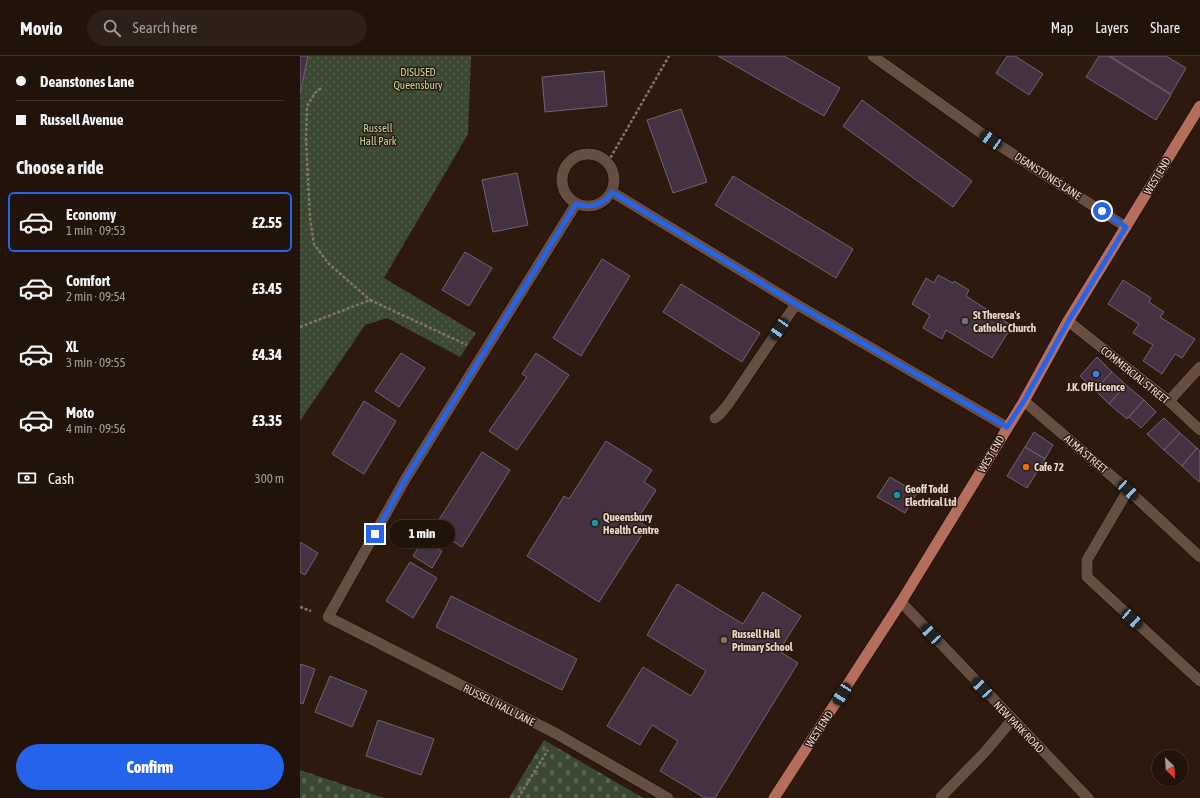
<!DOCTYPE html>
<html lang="en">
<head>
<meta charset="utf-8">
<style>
	:root { --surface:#22130a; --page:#2e2018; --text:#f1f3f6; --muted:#a29e9c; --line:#3f322b; --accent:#2563eb }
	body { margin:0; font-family:"Asap Condensed",sans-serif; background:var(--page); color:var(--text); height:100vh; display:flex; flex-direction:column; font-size:15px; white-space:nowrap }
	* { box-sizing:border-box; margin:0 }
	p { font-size:13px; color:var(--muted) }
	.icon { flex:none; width:22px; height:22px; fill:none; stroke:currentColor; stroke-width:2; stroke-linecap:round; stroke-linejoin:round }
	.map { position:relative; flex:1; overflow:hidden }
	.side { display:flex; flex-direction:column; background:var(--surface); width:300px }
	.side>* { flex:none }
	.banner { display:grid; align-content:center; height:88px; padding:0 16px; background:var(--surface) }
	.needle { width:26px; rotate:155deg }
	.fabs { position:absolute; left:852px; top:694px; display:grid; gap:8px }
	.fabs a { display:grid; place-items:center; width:36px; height:36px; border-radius:50%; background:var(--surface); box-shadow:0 1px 3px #0004,0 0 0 1px var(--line); font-size:20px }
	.end { position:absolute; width:18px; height:18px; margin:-9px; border:5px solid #2563eb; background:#fff; box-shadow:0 0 0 2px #fff }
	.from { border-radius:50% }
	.bubble { position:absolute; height:28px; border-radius:14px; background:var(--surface); box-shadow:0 1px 3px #0004,0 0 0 1px var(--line); font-size:13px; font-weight:800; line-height:28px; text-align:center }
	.car { position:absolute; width:12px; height:24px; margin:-12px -6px; border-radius:5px; box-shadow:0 0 3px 1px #0007; background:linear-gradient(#222 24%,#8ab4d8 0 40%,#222 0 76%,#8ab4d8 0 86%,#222 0) }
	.banner b { display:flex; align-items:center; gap:14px; height:38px; font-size:15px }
	.banner b+b { border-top:1px solid var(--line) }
	.banner i { width:10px; height:10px; background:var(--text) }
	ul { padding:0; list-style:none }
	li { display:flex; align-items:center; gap:12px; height:60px; margin:0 8px 6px; padding:0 8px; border:2px solid transparent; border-radius:6px }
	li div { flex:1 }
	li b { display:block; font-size:15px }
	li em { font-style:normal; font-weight:800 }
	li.on { border-color:var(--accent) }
	li>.icon { width:36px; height:36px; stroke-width:1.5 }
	h2 { padding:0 16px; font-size:18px; line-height:48px }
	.pay { display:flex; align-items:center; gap:10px; height:44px; padding:0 16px; font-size:15px }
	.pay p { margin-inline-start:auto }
	.button { display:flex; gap:8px; margin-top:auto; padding:8px 16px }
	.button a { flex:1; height:46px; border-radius:24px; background:var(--accent); color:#fff; font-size:16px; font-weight:800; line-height:46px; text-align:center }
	header { display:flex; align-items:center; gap:24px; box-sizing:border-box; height:56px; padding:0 20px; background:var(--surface); border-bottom:1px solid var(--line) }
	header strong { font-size:19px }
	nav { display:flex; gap:22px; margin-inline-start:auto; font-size:14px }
	.search { width:280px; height:36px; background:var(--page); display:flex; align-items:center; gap:10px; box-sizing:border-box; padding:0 14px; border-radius:22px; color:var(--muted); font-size:15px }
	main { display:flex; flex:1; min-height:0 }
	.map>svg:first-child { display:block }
	.cemetery { fill:url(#cemetery-stones) }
	.park { fill:url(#park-dots) }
	.building { fill:#443243; stroke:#756174 }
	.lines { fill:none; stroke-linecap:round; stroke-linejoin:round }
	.service-casing { stroke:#140400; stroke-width:12 }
	.minor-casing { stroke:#140400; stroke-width:12 }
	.primary-casing { stroke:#140400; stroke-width:12 }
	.path { stroke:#85746a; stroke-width:2.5; stroke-dasharray:3 2; stroke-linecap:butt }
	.service { stroke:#664f41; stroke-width:11 }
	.minor { stroke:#664f41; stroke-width:11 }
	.primary { stroke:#b56e5c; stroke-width:11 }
	.route { stroke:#2563eb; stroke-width:5 }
	.worship-dot { fill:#6b7280; stroke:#2d190d; stroke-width:1.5 }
	.shop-dot { fill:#3f7fe0; stroke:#2d190d; stroke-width:1.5 }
	.food-dot { fill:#e8710a; stroke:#2d190d; stroke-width:1.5 }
	.culture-dot { fill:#0f9aa8; stroke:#2d190d; stroke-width:1.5 }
	.education-dot { fill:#8d6e63; stroke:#2d190d; stroke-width:1.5 }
	.labels { text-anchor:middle; stroke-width:3; stroke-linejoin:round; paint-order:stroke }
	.park-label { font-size:11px; fill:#b8d8a1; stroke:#2d190d }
	.street-label { font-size:11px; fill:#e5d7cf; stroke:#2d190d }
	.poi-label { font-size:11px; font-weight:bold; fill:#e5d7cf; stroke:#2d190d; text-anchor:start }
</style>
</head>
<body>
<header>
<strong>Movio</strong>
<div class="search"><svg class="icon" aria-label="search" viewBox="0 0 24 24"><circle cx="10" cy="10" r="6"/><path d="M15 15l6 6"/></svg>Search here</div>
<nav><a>Map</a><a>Layers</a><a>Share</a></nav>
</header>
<main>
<section class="side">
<div class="banner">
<b><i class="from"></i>Deanstones Lane</b>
<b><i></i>Russell Avenue</b>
</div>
<h2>Choose a ride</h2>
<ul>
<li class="on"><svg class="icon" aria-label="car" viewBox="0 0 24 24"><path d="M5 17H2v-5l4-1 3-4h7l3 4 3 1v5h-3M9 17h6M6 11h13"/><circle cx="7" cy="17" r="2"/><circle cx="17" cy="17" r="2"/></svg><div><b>Economy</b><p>1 min · 09:53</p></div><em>£2.55</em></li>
<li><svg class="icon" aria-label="car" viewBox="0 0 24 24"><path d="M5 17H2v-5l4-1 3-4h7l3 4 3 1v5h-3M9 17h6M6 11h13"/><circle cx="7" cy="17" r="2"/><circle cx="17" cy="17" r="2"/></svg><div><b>Comfort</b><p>2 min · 09:54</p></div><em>£3.45</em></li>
<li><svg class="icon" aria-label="car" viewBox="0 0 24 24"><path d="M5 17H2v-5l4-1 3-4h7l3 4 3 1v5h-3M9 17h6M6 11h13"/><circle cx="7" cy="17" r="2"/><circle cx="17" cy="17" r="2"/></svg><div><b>XL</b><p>3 min · 09:55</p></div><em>£4.34</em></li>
<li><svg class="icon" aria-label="car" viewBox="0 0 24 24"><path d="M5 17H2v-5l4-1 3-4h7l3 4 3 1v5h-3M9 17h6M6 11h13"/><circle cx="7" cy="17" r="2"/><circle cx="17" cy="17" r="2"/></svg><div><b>Moto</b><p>4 min · 09:56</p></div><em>£3.35</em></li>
</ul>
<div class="pay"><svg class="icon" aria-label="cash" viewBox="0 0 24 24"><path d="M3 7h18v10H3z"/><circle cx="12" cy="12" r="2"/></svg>Cash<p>300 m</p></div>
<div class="button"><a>Confirm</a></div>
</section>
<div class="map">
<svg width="900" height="742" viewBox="0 0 900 742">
	<defs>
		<pattern id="cemetery-stones" width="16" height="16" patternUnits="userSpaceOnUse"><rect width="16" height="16" fill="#3c4932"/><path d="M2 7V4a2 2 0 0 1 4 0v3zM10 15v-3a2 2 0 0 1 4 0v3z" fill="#58624f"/></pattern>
		<pattern id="park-dots" width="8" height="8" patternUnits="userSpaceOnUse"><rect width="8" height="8" fill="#3c4932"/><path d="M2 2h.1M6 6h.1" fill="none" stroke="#58624f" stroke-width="1.8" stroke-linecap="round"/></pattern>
	</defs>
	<rect width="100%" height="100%" fill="#2d190d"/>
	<g class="cemetery">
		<polygon points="244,684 343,742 209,742"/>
		<polygon points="0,714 84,742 0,742"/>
	</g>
	<polygon class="park" points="0,0 171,0 168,78 84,222 176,277 160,301 87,262 65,269 0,365"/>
	<g class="building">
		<polygon points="0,0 8,0 0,38"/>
		<polygon points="418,0 484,0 540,32 524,60"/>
		<polygon points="707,0 715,0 743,18 729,39 696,17"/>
		<polygon points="799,0 808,0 871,39 856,64 786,21"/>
		<polygon points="810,0 866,0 886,12 871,38"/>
		<polygon points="304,15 307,50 245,56 242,21"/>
		<polygon points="562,44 672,125 653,151 543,70"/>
		<polygon points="381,53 407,126 373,137 347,64"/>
		<polygon points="217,117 228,169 193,176 182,124"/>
		<polygon points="433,120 553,193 536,222 415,149"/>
		<polygon points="165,196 192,212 169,250 142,234"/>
		<polygon points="302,203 330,220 281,300 253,282"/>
		<polygon points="638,219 653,227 654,225 669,234 666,240 712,270 692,302 646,274 642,283 623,272 630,259 612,248 626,222 634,227"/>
		<polygon points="823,224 851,242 849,246 864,256 860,261 895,283 882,302 875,298 862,318 843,305 853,289 833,277 839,268 808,248"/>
		<polygon points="381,228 460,277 442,306 363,256"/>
		<polygon points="101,297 125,312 99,351 75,335"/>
		<polygon points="236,297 269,319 217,394 189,375 227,321 222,318"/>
		<polygon points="797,301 812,316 795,334 780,320"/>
		<polygon points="812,316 826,329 809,348 795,334"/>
		<polygon points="826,329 844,344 827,363 809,348"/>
		<polygon points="844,344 856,356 841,372 829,361"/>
		<polygon points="64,345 96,365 64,418 32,398"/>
		<polygon points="864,362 880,377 864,394 847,378"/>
		<polygon points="734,376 753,389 745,403 725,391"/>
		<polygon points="880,377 897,392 882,410 864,394"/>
		<polygon points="306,385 352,414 344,426 356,434 337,464 347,471 299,546 227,500 264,440 269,443"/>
		<polygon points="725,391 745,403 727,432 707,420"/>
		<polygon points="897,392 900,395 900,424 899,426 882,410"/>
		<polygon points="182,396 210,414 162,491 133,473"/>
		<polygon points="590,421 617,437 605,457 577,441"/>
		<polygon points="123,484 142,495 132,512 113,500"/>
		<polygon points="0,486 18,497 5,519 0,516"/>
		<polygon points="110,506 137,522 113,562 86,545"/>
		<polygon points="377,528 443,568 463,536 501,560 479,595 498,607 415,742 405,742 360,715 378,685 352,669 340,689 307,670 343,611 391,640 406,615 347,579"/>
		<polygon points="151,540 277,603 262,634 136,571"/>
		<polygon points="0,608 15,613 3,648 0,647"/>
		<polygon points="30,620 67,635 52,671 15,656"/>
		<polygon points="78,664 134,683 121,719 66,700"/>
	</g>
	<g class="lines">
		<g class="service-casing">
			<g id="service">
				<polyline points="415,362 420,358 429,347 496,248"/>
				<polyline points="641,741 685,696 712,664"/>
			</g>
		</g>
		<g class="minor-casing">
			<g id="minor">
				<polyline points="573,0 691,84 826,171"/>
				<circle cx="288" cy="124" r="26"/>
				<polyline points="312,136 496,248 707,371"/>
				<polyline points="276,148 106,422 28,561 257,678 368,742"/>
				<polyline points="768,265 869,345 900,374"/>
				<polyline points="724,345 828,434 900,501"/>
				<polyline points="869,345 900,311"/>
				<polyline points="828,434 787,504 787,521 900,625"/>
				<polyline points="601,546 788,742"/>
			</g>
		</g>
		<g class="primary-casing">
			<polyline id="primary" points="474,742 601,546 724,345 768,265 900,50"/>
		</g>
		<g class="path">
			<polyline points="21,32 15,37 7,50 6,83 10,162 14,188 28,207 70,244"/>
			<polyline points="308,106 369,0"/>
			<polyline points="0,271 70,244 167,289"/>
			<polyline points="0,551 11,555"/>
			<polyline points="218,742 248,694"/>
		</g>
		<use href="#service" class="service"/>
		<use href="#minor" class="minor"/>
		<use href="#primary" class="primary"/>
	</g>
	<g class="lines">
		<path class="route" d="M75 478 106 422 276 148C291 152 304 149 312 136L496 248 707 371 724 345 768 266 826 171 802 155"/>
	</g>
	<circle class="worship-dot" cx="665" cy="265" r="4"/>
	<circle class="shop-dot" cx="796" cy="318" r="4"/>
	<circle class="food-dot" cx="726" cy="411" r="4"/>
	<g class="culture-dot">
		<circle cx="597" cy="439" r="4"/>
		<circle cx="295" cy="467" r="4"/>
	</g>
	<circle class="education-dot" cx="424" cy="584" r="4"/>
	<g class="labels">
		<g class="park-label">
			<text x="118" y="20">DISUSED<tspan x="118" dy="13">Queensbury</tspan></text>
			<text x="78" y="76">Russell<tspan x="78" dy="13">Hall Park</tspan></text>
		</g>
		<g class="street-label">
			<text transform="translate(748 120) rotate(33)" y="4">DEANSTONES LANE</text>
			<text transform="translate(857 120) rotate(-59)" y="4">WEST END</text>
			<text transform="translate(835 319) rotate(39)" y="4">COMMERCIAL STREET</text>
			<text transform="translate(691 398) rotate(-59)" y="4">WEST END</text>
			<text transform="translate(786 398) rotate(40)" y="4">ALMA STREET</text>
			<text transform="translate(199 649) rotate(27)" y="4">RUSSELL HALL LANE</text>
			<text transform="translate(719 671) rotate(46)" y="4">NEW PARK ROAD</text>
			<text transform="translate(519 673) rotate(-57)" y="4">WEST END</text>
		</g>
		<g class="poi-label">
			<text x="673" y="263">St Theresa's<tspan x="673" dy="13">Catholic Church</tspan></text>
			<text x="796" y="335" text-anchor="middle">J.K. Off Licence</text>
			<text x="734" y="415">Cafe 72</text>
			<text x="605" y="437">Geoff Todd<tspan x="605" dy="13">Electrical Ltd</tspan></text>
			<text x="303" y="465">Queensbury<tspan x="303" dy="13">Health Centre</tspan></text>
			<text x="432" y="582">Russell Hall<tspan x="432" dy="13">Primary School</tspan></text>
		</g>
	</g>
</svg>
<div class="fabs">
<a><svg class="needle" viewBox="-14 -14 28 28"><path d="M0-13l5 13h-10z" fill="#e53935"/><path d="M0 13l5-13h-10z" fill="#a29e9c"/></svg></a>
</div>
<i class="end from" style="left:802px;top:155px"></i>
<i class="end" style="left:75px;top:478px"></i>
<div class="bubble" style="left:89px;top:464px;width:66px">1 min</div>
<i class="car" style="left:691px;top:84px;rotate:305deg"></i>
<i class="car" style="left:479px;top:273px;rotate:214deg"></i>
<i class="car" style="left:828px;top:434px;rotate:133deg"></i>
<i class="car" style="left:832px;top:563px;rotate:132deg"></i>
<i class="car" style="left:631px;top:578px;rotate:317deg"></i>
<i class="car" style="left:682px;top:632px;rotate:317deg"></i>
<i class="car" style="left:542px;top:638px;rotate:213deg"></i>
</div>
</main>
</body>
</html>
